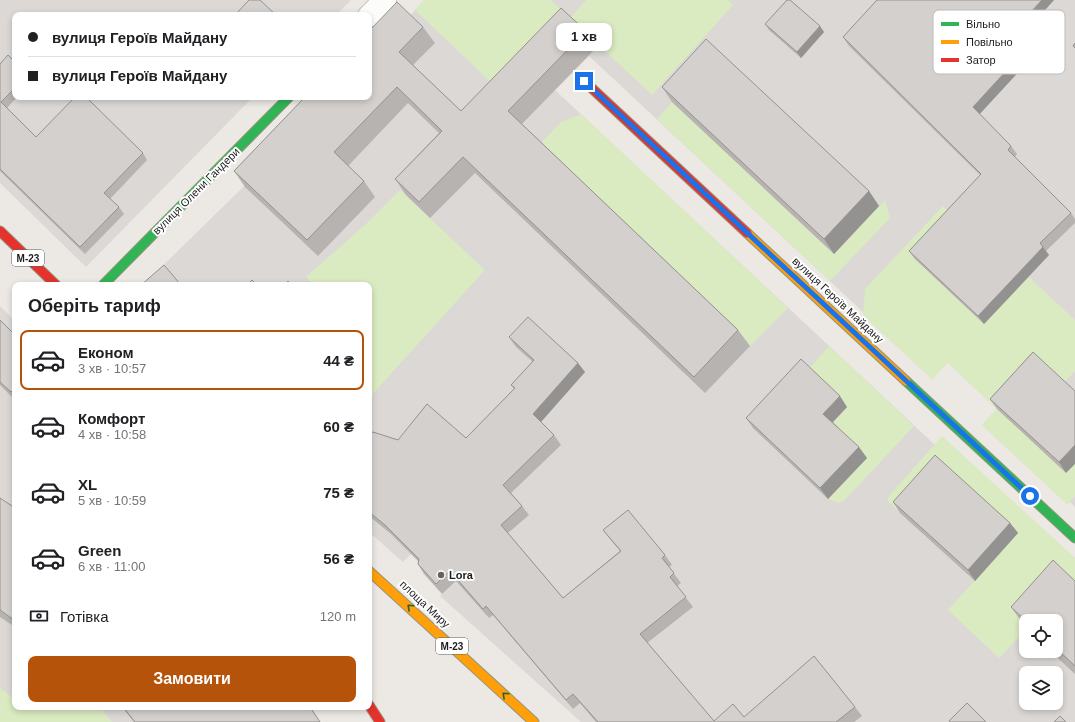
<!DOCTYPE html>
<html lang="uk">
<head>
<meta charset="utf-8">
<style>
	:root { --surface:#fff; --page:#f2f2f2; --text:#202124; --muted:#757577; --line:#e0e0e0; --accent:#b45309 }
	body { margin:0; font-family:Arial,sans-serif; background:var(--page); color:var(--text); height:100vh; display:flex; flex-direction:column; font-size:15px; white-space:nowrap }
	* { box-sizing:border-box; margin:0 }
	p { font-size:13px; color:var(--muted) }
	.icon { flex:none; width:22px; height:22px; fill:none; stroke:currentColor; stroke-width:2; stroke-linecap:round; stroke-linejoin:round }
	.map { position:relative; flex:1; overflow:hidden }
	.drawer { position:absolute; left:12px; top:282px; width:360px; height:428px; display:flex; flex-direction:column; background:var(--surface); border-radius:8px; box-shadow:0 2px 6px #0003 }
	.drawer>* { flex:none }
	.banner { position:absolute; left:12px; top:12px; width:360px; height:88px; border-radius:8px; box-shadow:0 2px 6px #0003; display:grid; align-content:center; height:88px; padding:0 16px; background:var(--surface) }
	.tools { position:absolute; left:1019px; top:614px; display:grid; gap:8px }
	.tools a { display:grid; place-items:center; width:44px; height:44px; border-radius:8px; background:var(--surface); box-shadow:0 2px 6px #0003; font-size:20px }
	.end { position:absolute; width:18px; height:18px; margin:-9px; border:5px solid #1a73e8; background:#fff; box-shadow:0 0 0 2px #fff }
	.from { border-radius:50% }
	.bubble { position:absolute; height:28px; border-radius:8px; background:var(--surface); box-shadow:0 2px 6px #0003; font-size:13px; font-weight:700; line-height:28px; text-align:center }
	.banner b { display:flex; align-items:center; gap:14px; height:38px; font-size:15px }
	.banner b+b { border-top:1px solid var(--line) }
	.banner i { width:10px; height:10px; background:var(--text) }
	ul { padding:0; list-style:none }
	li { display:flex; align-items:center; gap:12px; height:60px; margin:0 8px 6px; padding:0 8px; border:2px solid transparent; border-radius:8px }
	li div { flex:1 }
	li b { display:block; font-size:15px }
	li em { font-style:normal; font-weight:700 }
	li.on { border-color:var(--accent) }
	li>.icon { width:36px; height:36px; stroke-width:1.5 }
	h2 { padding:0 16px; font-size:18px; line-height:48px }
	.pay { display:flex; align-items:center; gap:10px; height:44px; padding:0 16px; font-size:15px }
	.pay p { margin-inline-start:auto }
	.cta { display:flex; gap:8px; margin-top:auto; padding:8px 16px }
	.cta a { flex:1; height:46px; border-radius:8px; background:var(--accent); color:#fff; font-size:16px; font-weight:700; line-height:46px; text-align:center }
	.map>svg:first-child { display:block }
	.residential { fill:#dbd8d6; fill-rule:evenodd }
	.grass { fill:#daeac1 }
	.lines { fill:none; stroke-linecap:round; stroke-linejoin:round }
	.street-casing { stroke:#c4c2c0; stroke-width:24 }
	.fast-casing { stroke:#96947c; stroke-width:11 }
	.slow-casing { stroke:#96947c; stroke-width:11 }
	.jam-casing { stroke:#96947c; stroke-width:11 }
	.street { stroke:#fcfcfb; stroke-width:22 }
	.fast { stroke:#30b455; stroke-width:9 }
	.slow { stroke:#ff9f0a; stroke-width:9 }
	.jam { stroke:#e5322d; stroke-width:9 }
	.wall { fill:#b6b3b0 }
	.shaded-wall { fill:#949290 }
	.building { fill:#d4d0cd; stroke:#949290 }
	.oneway { stroke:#256036 }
	.route { stroke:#1a73e8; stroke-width:5 }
	.poi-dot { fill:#656362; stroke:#fff; stroke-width:1.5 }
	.labels { text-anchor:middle; stroke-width:4; stroke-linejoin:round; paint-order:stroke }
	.shield { fill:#fff; stroke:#606060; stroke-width:1 }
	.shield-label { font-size:10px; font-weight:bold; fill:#1c1c1c }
	.street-label { font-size:11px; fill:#1c1c1c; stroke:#fff }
	.poi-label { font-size:11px; font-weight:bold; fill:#1c1c1c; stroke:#fff; text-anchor:start }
	.key { fill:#fff; stroke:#bbb; stroke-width:1 }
	.key-label { font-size:11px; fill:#1c1c1c }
</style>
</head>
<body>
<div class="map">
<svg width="1075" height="722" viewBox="0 0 1075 722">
	<rect width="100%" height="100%" fill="#ece8e4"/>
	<g class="residential">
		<polygon points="0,0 351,0 336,15 15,15 15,97 253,97 86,267 0,183"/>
		<path d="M424 0H1075V507L1070 502 1067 504 982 425 997 409 948 363 932 379 863 315V312L589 56 555 90 934 444 1033 520 1075 558V722H581L440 596 457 580 426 567 411 554 403 562 369 532V285H143L277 154 369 97 408 18ZM1026 621H1056V651H1026ZM1026 673H1056V703H1026Z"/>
		<polygon points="0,306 15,321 15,707 310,707 320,722 0,722"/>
	</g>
	<g class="grass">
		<polygon points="424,0 551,0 570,18 586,0 728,0 733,5 652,95 570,18 499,90 415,10"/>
		<polygon points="672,102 834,254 885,200 890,218 830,281 657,119"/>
		<polygon points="581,114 788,308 750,346 539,145 561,122"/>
		<polygon points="400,190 485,270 369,398 369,285 313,285 306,277 367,223"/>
		<polygon points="943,206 954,217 915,259 984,324 1029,277 1075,320 1075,371 1063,384 1075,464 1075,496 1067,504 982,425 997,409 948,363 932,379 863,315 865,289"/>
		<polygon points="829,346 914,426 844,501 839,503 828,499 867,458 831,424 847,407 808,370"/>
		<polygon points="942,436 1075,558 1075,589 1026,621 1026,630 999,658 948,610 1018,533 900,513 888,501 888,497"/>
		<polygon points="0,688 12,697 15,694 15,707 100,707 112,722 0,722"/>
	</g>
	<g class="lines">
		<g class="street-casing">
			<polyline id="street" points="369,16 385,0"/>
		</g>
		<g class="fast-casing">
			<g id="fast">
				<polyline points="103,285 289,97"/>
				<polyline points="906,381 1075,538"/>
			</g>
		</g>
		<g class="slow-casing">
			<g id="slow">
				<polyline points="747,233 906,381"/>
				<polyline points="369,571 534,722"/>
			</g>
		</g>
		<g class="jam-casing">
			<g id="jam">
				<polyline points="584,81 747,233"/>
				<polyline points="0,231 56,285"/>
				<polyline points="369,705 380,722"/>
			</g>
		</g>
		<use href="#street" class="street"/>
		<use href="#fast" class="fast"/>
		<use href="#slow" class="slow"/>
		<use href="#jam" class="jam"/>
	</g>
	<g class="wall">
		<polygon points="1054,0 1010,49 1019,57 1025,65 979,114 1011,146 1017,154 1015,157 1071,213 1075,219 1075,223 1046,251 1049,255 984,324 915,259 909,251 980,175 849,46 843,37"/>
		<polygon points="765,24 824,32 801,58 769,30"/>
		<polygon points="423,27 435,43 413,65 461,111 586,31 597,47 522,124 738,330 750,346 705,393 475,173 430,218 406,195 395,179 439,133 408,103 348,166 364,181 375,197 318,256 245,187 234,171 369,31"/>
		<polygon points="15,62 15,97 17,97 7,108 36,137 143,153 147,160 110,199 119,207 124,214 85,254 0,171 0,64"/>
		<polygon points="662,87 869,191 879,206 834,254 672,102"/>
		<polygon points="0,320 15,335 15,400 0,385"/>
		<polygon points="509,337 585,372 541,422 554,435 561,445 511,493 522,506 529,515 508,533 563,598 620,551 610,539 603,530 665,555 672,565 669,567 681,583 677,586 693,607 647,643 714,721 744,717 855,707 862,716 854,722 596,722 580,703 573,709 493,615 489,618 456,581 442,594 424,574 418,564 418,561 391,534 369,516 369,434 398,440 466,438 514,389 511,385 533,362 516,347"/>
		<polygon points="1033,352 1066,473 997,409 990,399"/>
		<polygon points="847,407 833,422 867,458 828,499 753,428 746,418"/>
		<polygon points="0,498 15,508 15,627 0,617"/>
		<polygon points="893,502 1010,523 1018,533 975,581 900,513"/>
		<polygon points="1075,581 1075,674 1050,651 1056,651 1056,621 1026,621 1026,628 1011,607"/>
		<polygon points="122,707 310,707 320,722 134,722"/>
	</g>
	<g class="shaded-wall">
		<polygon points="1042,0 1054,0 1009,50 1003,42"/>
		<polygon points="820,26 824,32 801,58 797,52"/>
		<polygon points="1019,57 1025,65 978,116 973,107"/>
		<polygon points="869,191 879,206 834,254 824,239"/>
		<polygon points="1043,247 1049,255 984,324 978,316"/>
		<polygon points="578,363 585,372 540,423 533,414"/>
		<polygon points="840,396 847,407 831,424 823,414"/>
		<polygon points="1075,445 1075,464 1066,473 1059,462"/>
		<polygon points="859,447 867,458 828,499 820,488"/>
		<polygon points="1010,523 1018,533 975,581 968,570"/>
	</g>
	<g class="building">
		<polygon points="249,0 260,0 276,15 235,15"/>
		<polygon points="787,0 790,0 820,26 797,52 765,24"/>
		<polygon points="877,0 1042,0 1003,42 1019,57 973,107 1011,146 1008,150 1071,213 1040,243 1043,247 978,316 909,251 981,174 843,37"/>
		<polygon points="397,2 423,27 399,52 461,111 561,8 586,31 508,111 738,330 694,377 463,157 419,202 395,179 442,131 397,87 334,152 364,181 307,240 234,171 305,97 369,97 369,31"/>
		<polygon points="706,39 869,191 824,239 662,87"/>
		<polygon points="1075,43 1075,48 1073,46"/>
		<polygon points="8,55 15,62 15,88 1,102 36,137 75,97 86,97 143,153 104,193 119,207 80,247 0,169 0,64"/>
		<polygon points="164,265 181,285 141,285"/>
		<polygon points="252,280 257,285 247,285"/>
		<polygon points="288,281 292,285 284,285"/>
		<polygon points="528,317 578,363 533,414 554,435 503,485 522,506 501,525 563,598 621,551 603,530 628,510 665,555 662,558 674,573 670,577 686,597 640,634 714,721 733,704 744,717 814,656 855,707 836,722 598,722 573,694 566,700 486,606 483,609 450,571 436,584 418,564 419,559 385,525 369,512 369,434 373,432 398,440 427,404 466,438 515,388 511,385 534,360 509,337"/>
		<polygon points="0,320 15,335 15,388 11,392 0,382"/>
		<polygon points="1033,352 1075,391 1075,445 1059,462 990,399"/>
		<polygon points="801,359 840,396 823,414 859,447 820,488 746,418"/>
		<polygon points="935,455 1010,523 968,570 893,502"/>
		<polygon points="0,498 15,508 15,619 14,620 0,610"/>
		<polygon points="1053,560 1075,581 1075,666 1056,648 1056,621 1026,621 1011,607"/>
		<polygon points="967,703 986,722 951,722 949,721"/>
		<polygon points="123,707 310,707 320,722 135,722"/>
		<polygon points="1060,716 1066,722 1054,722"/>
	</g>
	<defs><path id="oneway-chevron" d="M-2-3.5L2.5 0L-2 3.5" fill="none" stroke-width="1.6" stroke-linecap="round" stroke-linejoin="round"/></defs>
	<g class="oneway">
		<use href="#oneway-chevron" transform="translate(410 607) rotate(-137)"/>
		<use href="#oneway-chevron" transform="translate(505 695) rotate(-137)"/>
	</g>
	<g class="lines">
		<polyline class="route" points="584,81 1030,496"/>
	</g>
	<circle class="poi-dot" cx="441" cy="575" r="4"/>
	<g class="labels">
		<g class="shield">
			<rect x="12" y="250" width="32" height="16" rx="3"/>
			<rect x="436" y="638" width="32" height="16" rx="3"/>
		</g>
		<g class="shield-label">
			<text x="28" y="262">М-23</text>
			<text x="452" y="650">М-23</text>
		</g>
		<g class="street-label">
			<text transform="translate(196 191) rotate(-45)" y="4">вулиця Олени Гандери</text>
			<text transform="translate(838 300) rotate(43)" y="4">вулиця Героїв Майдану</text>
			<text transform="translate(425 604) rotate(43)" y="4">площа Миру</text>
		</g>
		<g class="poi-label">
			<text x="449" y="579">Lora</text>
		</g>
	</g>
	<rect x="933" y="10" width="132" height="64" rx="6" class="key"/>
	<rect x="941" y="22" width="18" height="4" fill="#30b455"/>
	<rect x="941" y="40" width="18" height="4" fill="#ff9f0a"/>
	<rect x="941" y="58" width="18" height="4" fill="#e5322d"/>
	<g class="key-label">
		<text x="966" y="28">Вільно</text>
		<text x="966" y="46">Повільно</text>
		<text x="966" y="64">Затор</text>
	</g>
</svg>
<div class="tools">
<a><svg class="icon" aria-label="locate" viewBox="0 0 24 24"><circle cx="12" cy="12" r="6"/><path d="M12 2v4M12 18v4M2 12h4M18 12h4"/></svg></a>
<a><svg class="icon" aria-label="layers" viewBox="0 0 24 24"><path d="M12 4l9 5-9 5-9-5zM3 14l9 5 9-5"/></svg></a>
</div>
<i class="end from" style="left:1030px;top:496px"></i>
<i class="end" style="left:584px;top:81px"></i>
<div class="bubble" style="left:556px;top:23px;width:56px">1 хв</div>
<div class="banner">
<b><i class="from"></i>вулиця Героїв Майдану</b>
<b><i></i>вулиця Героїв Майдану</b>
</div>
<section class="drawer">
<h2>Оберіть тариф</h2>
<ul>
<li class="on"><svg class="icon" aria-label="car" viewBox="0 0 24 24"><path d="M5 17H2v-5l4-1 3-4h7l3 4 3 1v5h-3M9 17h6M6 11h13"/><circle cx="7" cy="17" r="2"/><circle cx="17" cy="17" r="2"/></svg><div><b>Економ</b><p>3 хв · 10:57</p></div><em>44 ₴</em></li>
<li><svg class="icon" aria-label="car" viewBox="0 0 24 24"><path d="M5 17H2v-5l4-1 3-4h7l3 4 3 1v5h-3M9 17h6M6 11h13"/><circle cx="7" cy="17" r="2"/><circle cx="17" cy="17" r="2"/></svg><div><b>Комфорт</b><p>4 хв · 10:58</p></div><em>60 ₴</em></li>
<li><svg class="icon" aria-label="car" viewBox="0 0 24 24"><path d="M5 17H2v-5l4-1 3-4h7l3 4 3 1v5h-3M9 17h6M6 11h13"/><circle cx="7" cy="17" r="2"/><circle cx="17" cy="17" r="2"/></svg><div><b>XL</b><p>5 хв · 10:59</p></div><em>75 ₴</em></li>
<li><svg class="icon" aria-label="car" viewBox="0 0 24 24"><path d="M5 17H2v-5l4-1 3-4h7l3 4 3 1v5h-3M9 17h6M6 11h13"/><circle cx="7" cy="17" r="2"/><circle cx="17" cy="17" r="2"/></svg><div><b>Green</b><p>6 хв · 11:00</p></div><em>56 ₴</em></li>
</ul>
<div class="pay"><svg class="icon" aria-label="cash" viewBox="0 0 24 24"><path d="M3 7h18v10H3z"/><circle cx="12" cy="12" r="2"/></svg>Готівка<p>120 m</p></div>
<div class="cta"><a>Замовити</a></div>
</section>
</div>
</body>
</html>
